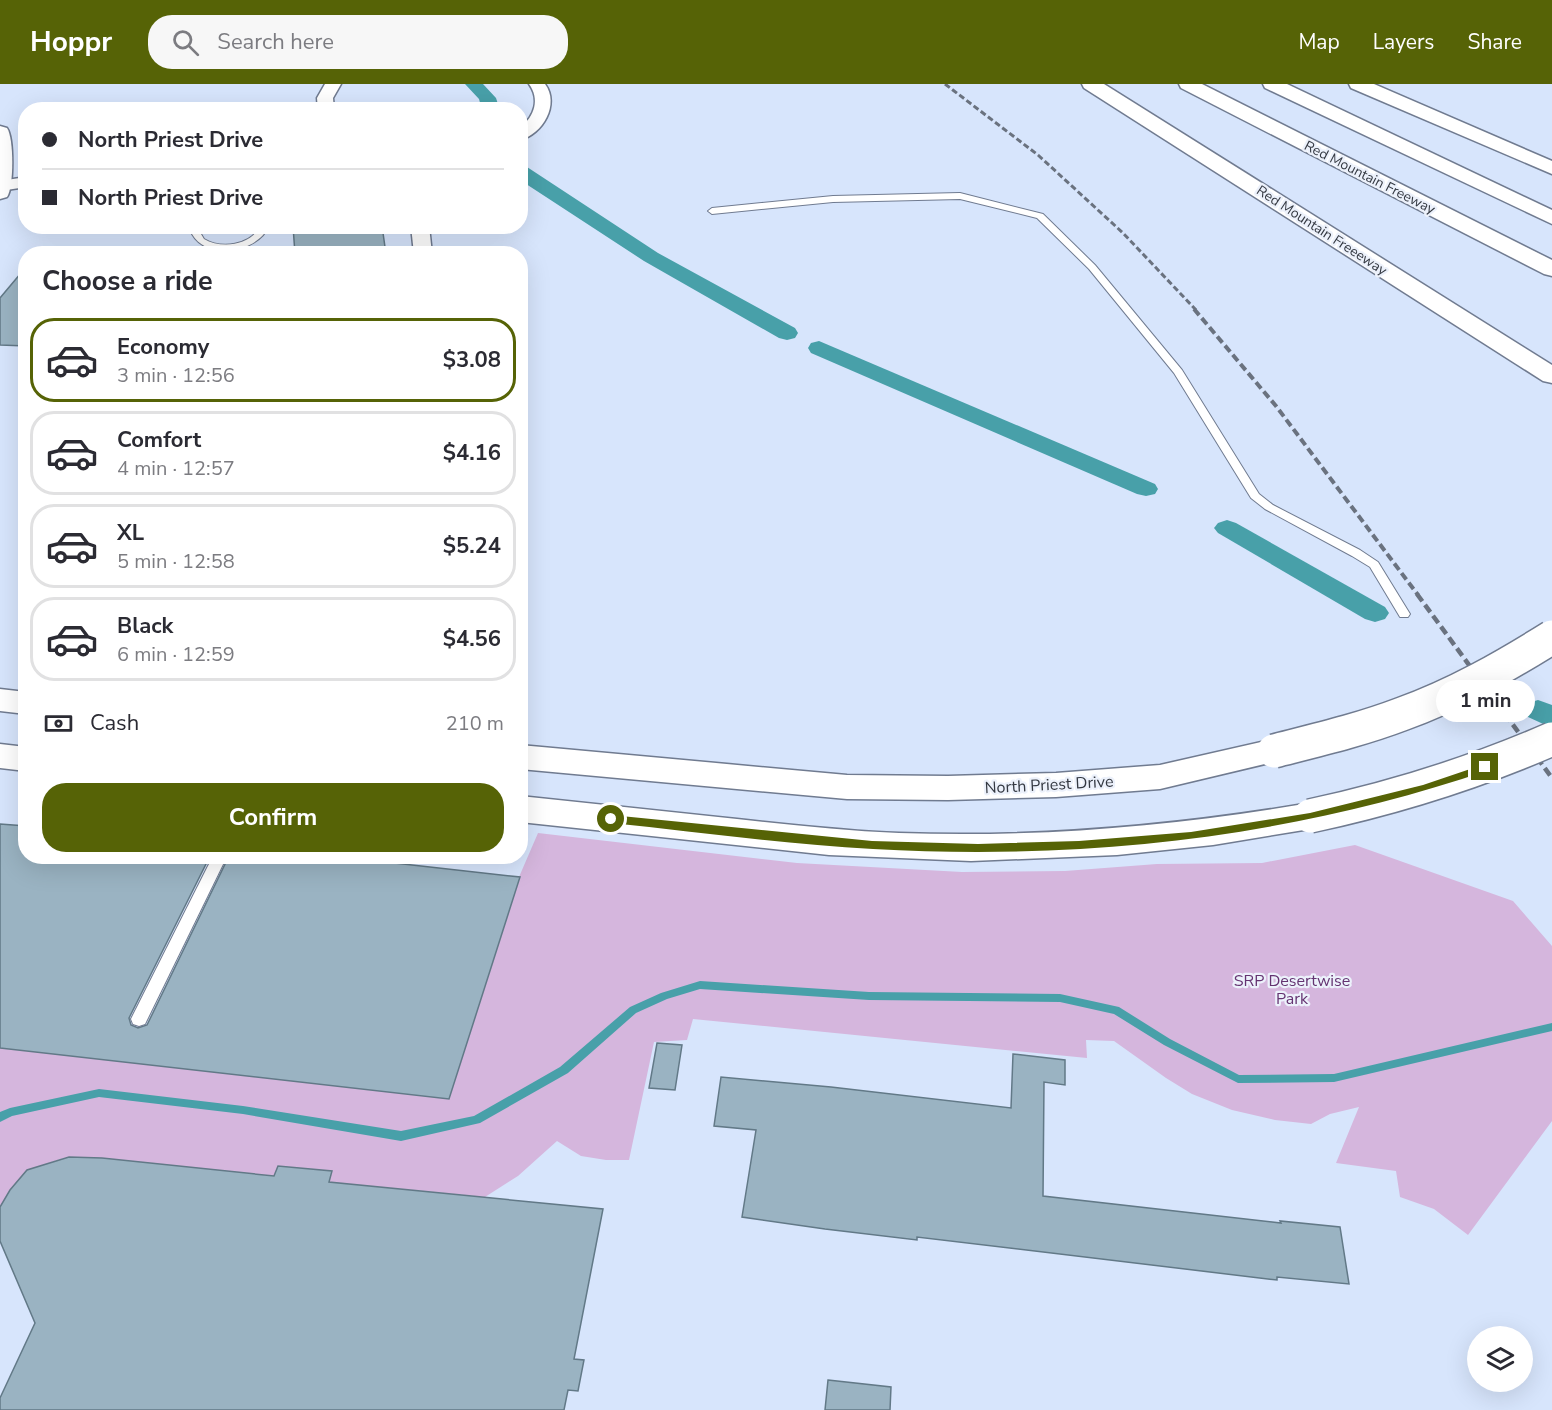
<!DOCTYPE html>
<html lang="en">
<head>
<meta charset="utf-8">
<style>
	:root { --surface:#fff; --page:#f7f7f7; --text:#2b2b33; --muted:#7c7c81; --line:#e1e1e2; --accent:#566306 }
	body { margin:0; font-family:"Nunito Sans",sans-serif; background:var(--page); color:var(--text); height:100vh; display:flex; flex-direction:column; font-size:22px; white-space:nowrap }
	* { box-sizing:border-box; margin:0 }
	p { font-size:20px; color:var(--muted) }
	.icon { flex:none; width:33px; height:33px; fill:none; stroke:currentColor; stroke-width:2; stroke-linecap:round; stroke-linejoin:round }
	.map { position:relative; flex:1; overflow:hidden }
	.side { position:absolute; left:18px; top:162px; width:510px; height:618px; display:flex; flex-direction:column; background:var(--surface); border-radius:24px; box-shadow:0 6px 24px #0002 }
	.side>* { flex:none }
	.hud { position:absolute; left:18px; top:18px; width:510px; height:132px; border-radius:24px; box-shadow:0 6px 24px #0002; display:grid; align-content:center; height:132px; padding:0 24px; background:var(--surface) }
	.tools { position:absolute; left:1467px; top:1242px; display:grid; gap:12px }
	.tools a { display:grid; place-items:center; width:66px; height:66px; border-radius:50%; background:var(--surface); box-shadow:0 6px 24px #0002; font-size:30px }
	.end { position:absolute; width:27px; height:27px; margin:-14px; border:8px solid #566306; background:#fff; box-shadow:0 0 0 3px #fff }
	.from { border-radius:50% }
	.bubble { position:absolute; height:42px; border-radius:21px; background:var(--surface); box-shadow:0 6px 24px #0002; font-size:20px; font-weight:700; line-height:42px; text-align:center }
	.hud b { display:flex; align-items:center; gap:21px; height:57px; font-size:22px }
	.hud b+b { border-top:2px solid var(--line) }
	.hud i { width:15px; height:15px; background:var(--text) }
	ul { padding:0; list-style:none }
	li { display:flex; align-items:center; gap:18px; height:84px; margin:0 12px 9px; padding:0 12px; border:3px solid var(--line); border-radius:24px }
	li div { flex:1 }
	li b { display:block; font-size:22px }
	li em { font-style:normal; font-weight:700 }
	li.on { border-color:var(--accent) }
	li>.icon { width:54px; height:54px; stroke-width:1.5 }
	h2 { padding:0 24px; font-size:27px; line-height:72px }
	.pay { display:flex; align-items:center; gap:15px; height:66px; padding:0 24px; font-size:22px }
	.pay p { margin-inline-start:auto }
	.cta { display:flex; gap:12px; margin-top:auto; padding:12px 24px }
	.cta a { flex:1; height:69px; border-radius:24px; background:var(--accent); color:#fff; font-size:24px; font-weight:700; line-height:69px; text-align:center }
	header { display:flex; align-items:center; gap:36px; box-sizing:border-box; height:84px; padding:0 30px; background:var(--accent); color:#fff }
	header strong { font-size:28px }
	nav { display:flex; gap:33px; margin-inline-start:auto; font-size:21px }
	.search { width:420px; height:54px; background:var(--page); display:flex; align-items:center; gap:15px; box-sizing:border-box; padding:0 21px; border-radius:24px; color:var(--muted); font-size:22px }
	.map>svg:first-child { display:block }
	.green { fill:#d5b6dd }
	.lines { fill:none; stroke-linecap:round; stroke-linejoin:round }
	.stream { fill:#48a0a9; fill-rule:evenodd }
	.canal { fill:#48a0a9; fill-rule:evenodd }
	.building { fill:#9ab3c2; stroke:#627987; stroke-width:1.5 }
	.service-casing { stroke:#707b90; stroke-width:2 }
	.minor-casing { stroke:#707b90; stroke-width:3 }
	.secondary-casing { stroke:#707b90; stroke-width:3 }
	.primary-casing { stroke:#707b90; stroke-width:3 }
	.motorway-casing { stroke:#707b90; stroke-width:3 }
	.service { fill:#fff; fill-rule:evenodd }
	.minor { fill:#fff; fill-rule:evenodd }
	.secondary { fill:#fff; fill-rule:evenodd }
	.primary { fill:#fff; fill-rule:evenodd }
	.motorway { fill:#fff; fill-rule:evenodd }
	.rail-far2 { stroke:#6a727f; stroke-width:3; stroke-dasharray:6 3; stroke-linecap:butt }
	.rail-far1 { stroke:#6a727f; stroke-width:4; stroke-dasharray:8 4; stroke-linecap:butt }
	.rail { stroke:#6a727f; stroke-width:4.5; stroke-dasharray:9 4.5; stroke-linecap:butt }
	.secondary-bridge-casing { stroke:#707b90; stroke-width:36; stroke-linecap:butt }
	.secondary-bridge { stroke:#fff; stroke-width:33 }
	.route { fill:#566306 }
	.labels { text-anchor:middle; stroke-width:4.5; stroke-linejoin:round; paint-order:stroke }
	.far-street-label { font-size:14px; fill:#333841; stroke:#ecf1fb }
	.street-label { font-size:16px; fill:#333841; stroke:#ecf1fb }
	.park-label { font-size:16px; fill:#643371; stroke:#ecf1fb }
</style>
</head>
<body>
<header>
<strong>Hoppr</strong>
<div class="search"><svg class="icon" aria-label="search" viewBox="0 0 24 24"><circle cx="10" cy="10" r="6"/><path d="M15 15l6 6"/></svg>Search here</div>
<nav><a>Map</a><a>Layers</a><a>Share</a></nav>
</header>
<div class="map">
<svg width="1552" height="1326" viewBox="0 0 1552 1326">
	<rect width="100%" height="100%" fill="#d7e5fc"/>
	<path class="green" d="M538 749 797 779 962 788 1065 787 1157 780 1262 779 1355 761 1513 817 1552 862V1037L1468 1151 1434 1125 1400 1113 1396 1087 1336 1079 1359 1023 1330 1030 1311 1040 1275 1036 1232 1026 1192 1010 1166 994 1114 957 1086 956 1087 974 693 935 687 956 654 958 629 1076H606L581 1072 557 1057 518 1092 485 1113 329 1098 332 1087 278 1082 274 1092 69 1073C35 1081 18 1093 0 1123V964L449 1015 519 793Z"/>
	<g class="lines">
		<polygon class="stream" points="700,897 869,908 1060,910 1119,923 1170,955 1239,991 1334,990 1552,939 1552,947 1334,998 1238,999 1164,961 1114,930 1060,918 869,916 700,905 667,915 636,929 568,989 480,1039 401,1057 243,1030 99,1013 12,1032 0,1038 0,1028 10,1024 99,1005 243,1022 401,1047 474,1032 560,983 630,923 661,909"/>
		<g class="canal">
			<polygon points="465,0 483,0 496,14 500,26 482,26 479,15"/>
			<polygon points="520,82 527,83 658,169 795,244 798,249 795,254 787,256 779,254 644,177 520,96"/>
			<polygon points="819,257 1155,400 1158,405 1155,410 1146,412 1137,410 811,269 808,264 811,259"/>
			<polygon points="1227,436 1236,439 1385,523 1389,529 1385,535 1375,538 1365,535 1218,449 1214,444 1218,439"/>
			<polygon points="1538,616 1552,621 1552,644 1528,633 1523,626 1528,619"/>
		</g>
	</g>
	<g class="building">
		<polygon points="293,142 382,142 386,170 295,170"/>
		<polygon points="26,183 26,262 0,261 0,214"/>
		<polygon points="0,740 26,742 26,772 210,772 129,934 131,941 138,944 147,941 229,772 332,772 520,793 449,1015 0,964"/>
		<polygon points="657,959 682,961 675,1006 649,1004"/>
		<polygon points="1013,970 1065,976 1065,1001 1044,998 1043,1112 1281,1139 1280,1137 1340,1143 1349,1200 1277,1193 1277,1196 917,1153 917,1156 825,1145 742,1133 756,1046 714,1042 721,993 831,1003 1011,1024"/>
		<polygon points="69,1073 102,1074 274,1092 278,1082 332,1087 329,1098 603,1125 574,1275 584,1276 578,1307 568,1306 564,1326 0,1326 0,1314 35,1239 0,1157 0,1123 10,1106 27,1086"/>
		<polygon points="828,1296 891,1303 890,1326 825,1326"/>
	</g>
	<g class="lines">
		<g class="service-casing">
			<g id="service">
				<polygon points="960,109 1043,130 1095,181 1182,286 1259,410 1273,421 1360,466 1378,478 1410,530 1408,533 1400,533 1370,483 1352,472 1265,425 1251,414 1174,289 1089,185 1037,134 960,115 833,118 712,130 708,127 712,124 833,112"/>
				<path d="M198 142H207L201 150 204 155C221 165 251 162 260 142H269C257 169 207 177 192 150Z"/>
				<polygon points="213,772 227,772 145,940 139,942 133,940 131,935"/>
			</g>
		</g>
		<g class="minor-casing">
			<g id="minor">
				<polygon points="325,0 341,0 333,14 334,26 318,26 317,14"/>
				<path d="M529 0H545C560 20 543 50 520 56V44C535 32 540 15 529 0Z"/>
				<polygon points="26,93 26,103 0,107 0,97"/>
				<polygon points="411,142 429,142 432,170 414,170"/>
			</g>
		</g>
		<g class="secondary-casing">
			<g id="secondary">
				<polygon points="1082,0 1104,0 1552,281 1552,299 1543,297 1084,4"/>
				<polygon points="1349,0 1374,0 1552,77 1552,90 1351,4"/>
				<polygon points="0,605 26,608 26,630 0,627"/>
				<polygon points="1274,655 1286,659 1291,667 1286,675 1160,705 1056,713 948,716 847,715 520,685 520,661 847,691 948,692 1056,689 1160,681"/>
				<polygon points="0,660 26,663 26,687 0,684"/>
				<path d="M520 712C593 720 665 727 737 735 791 741 845 747 899 749 1038 754 1174 742 1310 719L1322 723 1327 732 1322 741 1310 745 1213 761 1117 771 971 777 829 771 520 738Z"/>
			</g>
		</g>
		<g class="primary-casing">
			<path id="primary" d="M0 42 7 44C14 54 14 103 7 113L0 115Z"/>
		</g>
		<g class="motorway-casing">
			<g id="motorway">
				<polygon points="1179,0 1202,0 1552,176 1552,192 1544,190 1181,4"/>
				<polygon points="1263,0 1287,0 1552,126 1552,140 1265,4"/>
			</g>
		</g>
		<use href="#service" class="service"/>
		<use href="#minor" class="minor"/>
		<use href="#secondary" class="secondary"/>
		<use href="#primary" class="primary"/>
		<use href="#motorway" class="motorway"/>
		<polyline class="rail-far2" points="945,0 1038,71 1123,149 1196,226"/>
		<polyline class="rail-far1" points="1194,225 1276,322 1418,511"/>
		<polyline class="rail" points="1417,510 1552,694"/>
		<g class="secondary-bridge-casing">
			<g id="secondary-bridge">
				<path d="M1274 667C1317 656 1360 646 1402 630 1455 611 1504 583 1552 553"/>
				<path d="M1310 732C1394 714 1474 689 1552 655"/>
			</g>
		</g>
		<use href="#secondary-bridge" class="secondary-bridge"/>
	</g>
	<path class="route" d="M1485 680 1490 683 1489 686C1291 754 1081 777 873 765 785 760 698 748 611 739L606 735 611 731 872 757 978 760 1079 757 1191 748 1310 729 1423 701Z"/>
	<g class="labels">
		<g class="far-street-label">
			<text transform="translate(1370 93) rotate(27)" y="5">Red Mountain Freeway</text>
			<text transform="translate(1322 146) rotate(33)" y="5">Red Mountain Freeeway</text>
		</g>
		<g class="street-label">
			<text transform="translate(1049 700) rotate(-3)" y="6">North Priest Drive</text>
		</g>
		<g class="park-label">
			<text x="1292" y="902">SRP Desertwise<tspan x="1292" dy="18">Park</tspan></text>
		</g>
	</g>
</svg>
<div class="tools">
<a><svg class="icon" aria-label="layers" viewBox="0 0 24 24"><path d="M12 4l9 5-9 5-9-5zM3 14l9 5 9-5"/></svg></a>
</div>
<i class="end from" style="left:611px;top:735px"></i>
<i class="end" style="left:1485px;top:683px"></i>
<div class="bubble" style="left:1436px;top:596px;width:99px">1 min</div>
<div class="hud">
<b><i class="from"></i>North Priest Drive</b>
<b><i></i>North Priest Drive</b>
</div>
<section class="side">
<h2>Choose a ride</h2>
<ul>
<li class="on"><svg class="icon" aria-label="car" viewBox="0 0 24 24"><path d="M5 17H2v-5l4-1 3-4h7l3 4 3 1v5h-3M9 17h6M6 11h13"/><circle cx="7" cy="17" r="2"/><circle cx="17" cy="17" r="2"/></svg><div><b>Economy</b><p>3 min · 12:56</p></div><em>$3.08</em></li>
<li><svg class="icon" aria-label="car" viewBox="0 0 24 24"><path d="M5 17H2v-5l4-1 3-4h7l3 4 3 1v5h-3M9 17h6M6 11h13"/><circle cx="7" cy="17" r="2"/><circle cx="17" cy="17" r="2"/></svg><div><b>Comfort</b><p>4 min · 12:57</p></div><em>$4.16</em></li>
<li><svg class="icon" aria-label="car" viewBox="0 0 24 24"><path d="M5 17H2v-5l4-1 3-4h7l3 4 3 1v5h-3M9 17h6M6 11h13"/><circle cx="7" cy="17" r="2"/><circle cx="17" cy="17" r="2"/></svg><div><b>XL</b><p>5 min · 12:58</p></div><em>$5.24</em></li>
<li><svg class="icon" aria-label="car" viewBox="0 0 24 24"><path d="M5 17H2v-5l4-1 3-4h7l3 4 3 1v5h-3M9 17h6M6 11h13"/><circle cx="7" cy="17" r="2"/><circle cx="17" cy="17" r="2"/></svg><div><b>Black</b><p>6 min · 12:59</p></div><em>$4.56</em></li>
</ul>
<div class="pay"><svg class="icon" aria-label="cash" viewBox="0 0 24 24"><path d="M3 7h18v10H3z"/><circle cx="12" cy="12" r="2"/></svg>Cash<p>210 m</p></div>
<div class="cta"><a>Confirm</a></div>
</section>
</div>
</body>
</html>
